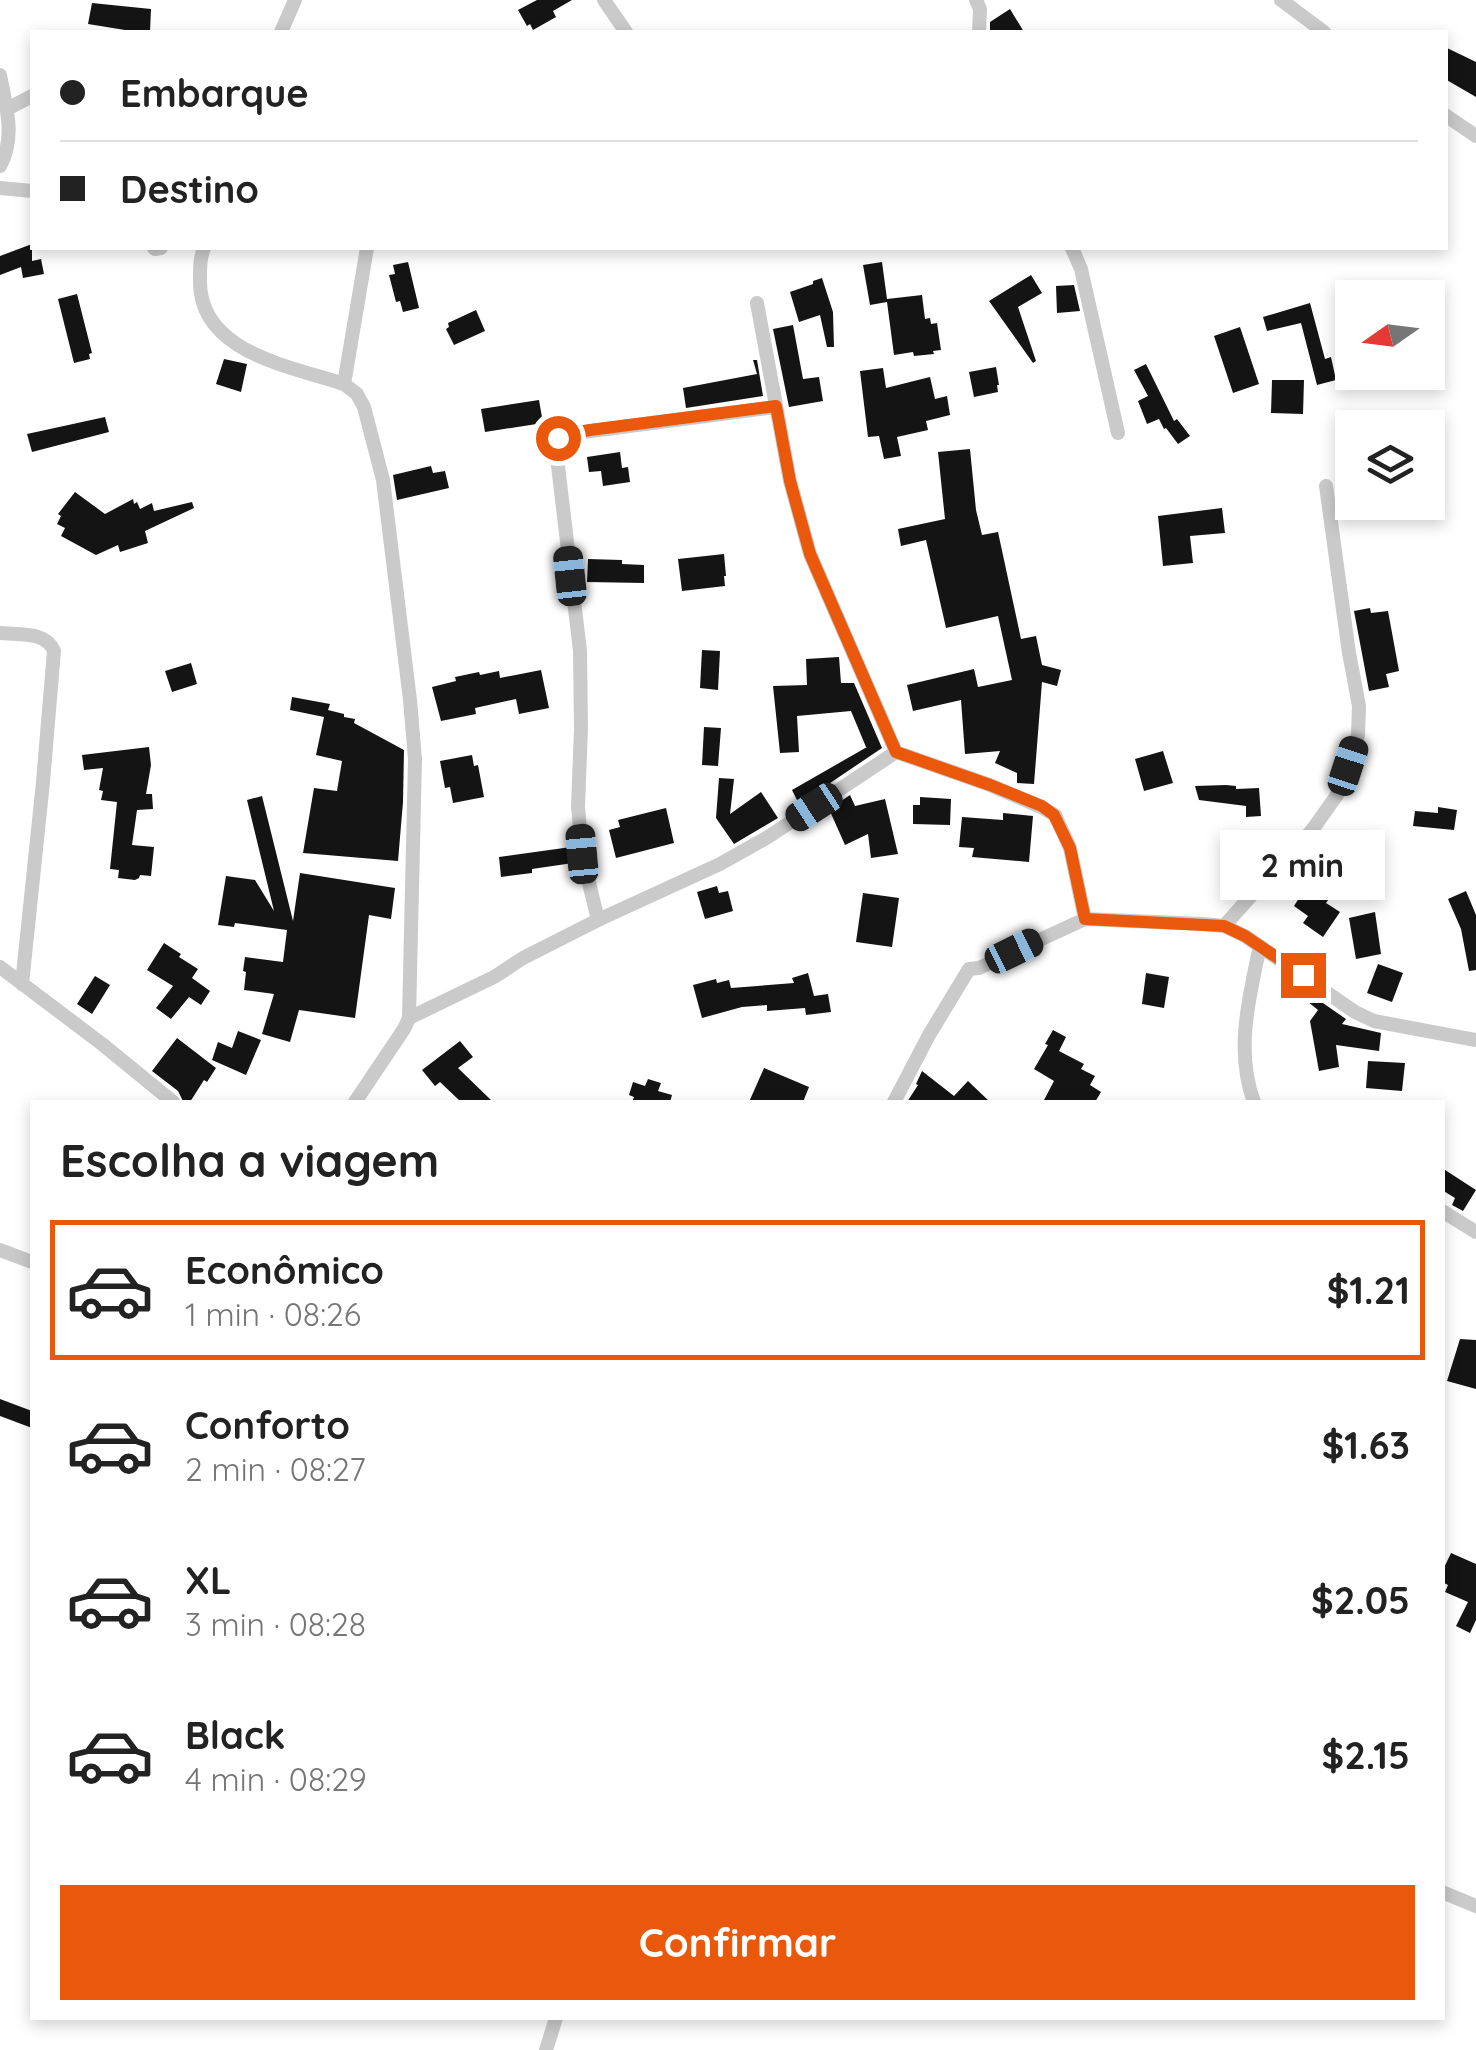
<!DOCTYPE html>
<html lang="pt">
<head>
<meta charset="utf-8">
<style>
	:root { --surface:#fff; --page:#f6f6f6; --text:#222; --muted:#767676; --line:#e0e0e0; --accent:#ea580c }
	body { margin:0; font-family:Quicksand,sans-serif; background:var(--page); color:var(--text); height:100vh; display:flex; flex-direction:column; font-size:38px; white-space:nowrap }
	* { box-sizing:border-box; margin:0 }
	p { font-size:32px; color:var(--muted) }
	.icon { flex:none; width:55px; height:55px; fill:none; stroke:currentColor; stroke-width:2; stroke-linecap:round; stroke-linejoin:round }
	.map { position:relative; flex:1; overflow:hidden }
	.details { position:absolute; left:30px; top:1100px; width:1415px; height:920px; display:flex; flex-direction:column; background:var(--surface); border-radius:0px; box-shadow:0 5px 15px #0003 }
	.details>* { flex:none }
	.banner { position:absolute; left:30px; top:30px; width:1418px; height:220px; border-radius:0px; box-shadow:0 5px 15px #0003; display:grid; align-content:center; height:220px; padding:0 30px; background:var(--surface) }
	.needle { width:65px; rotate:256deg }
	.fabs { position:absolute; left:1335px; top:280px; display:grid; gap:20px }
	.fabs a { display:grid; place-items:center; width:110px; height:110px; border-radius:0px; background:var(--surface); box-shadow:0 5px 15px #0003; font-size:50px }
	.end { position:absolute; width:45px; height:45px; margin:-22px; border:12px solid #ea580c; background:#fff; box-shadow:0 0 0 5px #fff }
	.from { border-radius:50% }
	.bubble { position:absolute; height:70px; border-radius:0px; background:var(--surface); box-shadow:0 5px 15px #0003; font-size:32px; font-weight:800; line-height:70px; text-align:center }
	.car { position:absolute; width:30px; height:60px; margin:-30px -15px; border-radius:12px; box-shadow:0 0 8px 2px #0007; background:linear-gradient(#222 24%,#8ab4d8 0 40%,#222 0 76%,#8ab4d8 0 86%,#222 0) }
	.banner b { display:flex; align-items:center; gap:35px; height:95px; font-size:38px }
	.banner b+b { border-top:2px solid var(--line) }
	.banner i { width:25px; height:25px; background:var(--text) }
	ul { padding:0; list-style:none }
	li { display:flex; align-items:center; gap:30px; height:140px; margin:0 20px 15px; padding:0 10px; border:5px solid transparent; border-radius:0px }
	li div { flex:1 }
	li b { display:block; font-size:38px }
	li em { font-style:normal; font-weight:800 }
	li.selected { border-color:var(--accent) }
	li>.icon { width:90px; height:90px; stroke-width:1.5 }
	h2 { padding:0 30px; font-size:45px; line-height:120px }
	.action { display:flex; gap:20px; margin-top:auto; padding:20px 30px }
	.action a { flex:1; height:115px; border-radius:0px; background:var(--accent); color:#fff; font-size:40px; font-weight:800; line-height:115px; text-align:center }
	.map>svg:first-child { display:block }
	.building { fill:#141414 }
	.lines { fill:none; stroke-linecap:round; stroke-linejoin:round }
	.street { stroke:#cacaca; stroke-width:14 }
	.route { stroke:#ea580c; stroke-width:12 }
</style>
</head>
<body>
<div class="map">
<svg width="1476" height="2050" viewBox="0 0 1476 2050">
	<rect width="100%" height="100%" fill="#fff"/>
	<g class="building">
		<polygon points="537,0 572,0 553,11 556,17 533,30 530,24 527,26 518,10"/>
		<polygon points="92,3 151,9 150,32 125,32 125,30 88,24"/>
		<polygon points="1010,9 1024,32 990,32 990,22"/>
		<polygon points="1445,47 1476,62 1476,97 1445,79"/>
		<polygon points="32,244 32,261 41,259 44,274 23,278 21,267 0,275 0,256"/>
		<polygon points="408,262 419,308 403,312 400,301 396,302 389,275 395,274 393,265"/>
		<polygon points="882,262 887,299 922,295 925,319 930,318 931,324 937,323 941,350 933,351 934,354 914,356 913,352 894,355 887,302 870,305 863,265"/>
		<polygon points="1031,275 1042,293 1018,307 1036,361 1033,363 989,301"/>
		<polygon points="822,278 833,312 834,347 827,347 820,315 799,322 790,292 813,284 813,281"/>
		<polygon points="1074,285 1080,311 1057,313 1056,286"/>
		<polygon points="77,294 92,353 89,354 90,359 74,363 58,299"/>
		<polygon points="1310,303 1325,359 1331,357 1336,380 1317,385 1301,323 1267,331 1263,317"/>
		<polygon points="476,310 485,331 454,345 446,329 449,327 448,323"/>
		<polygon points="793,325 803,379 819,377 823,401 789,407 773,329"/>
		<polygon points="1240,327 1259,384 1233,393 1214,336"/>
		<polygon points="224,359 247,364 241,392 216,384"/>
		<polygon points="753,360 757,360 763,396 686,408 683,388 757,374"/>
		<polygon points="1146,364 1174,421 1177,419 1190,436 1178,444 1166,428 1164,429 1159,419 1147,424 1138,401 1148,396 1134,370"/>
		<polygon points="996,367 999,385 997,385 998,392 974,397 969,372"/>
		<polygon points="883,368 886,388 930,377 935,399 947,396 950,415 926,421 928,430 897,437 901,456 884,459 879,436 868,437 860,371"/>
		<polygon points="1272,380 1304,380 1303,414 1271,413"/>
		<polygon points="539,400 543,423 485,432 481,409"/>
		<polygon points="105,417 109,432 32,452 27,434"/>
		<polygon points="970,449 976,510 982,535 998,532 1021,639 1036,636 1042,665 1061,670 1057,686 1042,682 1034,784 1017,783 1017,773 995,763 1000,751 965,754 961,700 913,711 907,685 974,669 978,687 1012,680 998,616 946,628 926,540 901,546 898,529 945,519 938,452"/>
		<polygon points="620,452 622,468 628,467 630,482 603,486 601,471 589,472 587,457"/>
		<polygon points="431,466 433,473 445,471 449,488 397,500 393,475"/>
		<polygon points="75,492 105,514 133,499 134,504 137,502 140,509 152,503 154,511 192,502 194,508 145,531 148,543 120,552 118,545 96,555 61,536 65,528 57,524 61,516 58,514"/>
		<polygon points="1222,508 1225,533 1190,536 1193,563 1163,566 1158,516"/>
		<polygon points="724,554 726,576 724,576 725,586 682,591 678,559"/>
		<polygon points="588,559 622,560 622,564 644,565 644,583 587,582"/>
		<polygon points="1370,608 1371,613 1388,611 1399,671 1386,674 1389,687 1369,691 1354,611"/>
		<polygon points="702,650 720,651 718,690 700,688"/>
		<polygon points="839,657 841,683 854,683 882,748 799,804 792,790 867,747 866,747 851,711 797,716 799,752 780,753 773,686 807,685 806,659"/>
		<polygon points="191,663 197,684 172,692 165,671"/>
		<polygon points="541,670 549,708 519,714 516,699 475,708 476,714 441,721 432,687 456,681 455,677 479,672 480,675 499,671 500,678"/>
		<polygon points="292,697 330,704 328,710 344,714 344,717 355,719 354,723 404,750 403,802 398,861 303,853 314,788 337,791 342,761 316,755 324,717 290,710"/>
		<polygon points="704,727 721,728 718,766 702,765"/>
		<polygon points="149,747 151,765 146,794 152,794 153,809 137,810 132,845 154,847 151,876 140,875 139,878 135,880 118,878 119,870 110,869 117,802 101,800 103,791 99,790 103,768 84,770 82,755"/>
		<polygon points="1163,751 1173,783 1144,791 1135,759"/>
		<polygon points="472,755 474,766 478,765 484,797 453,803 450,787 445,788 440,761"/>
		<polygon points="719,778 734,779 730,814 761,792 778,818 734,844 716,818"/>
		<polygon points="1226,785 1236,786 1236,789 1259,788 1261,816 1246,817 1246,806 1199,800 1195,786"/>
		<polygon points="850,795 855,806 885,799 898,854 871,858 868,834 845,845 829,809"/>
		<polygon points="262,796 293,921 300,873 395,888 391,919 369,915 355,1018 299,1010 290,1042 262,1034 274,994 244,990 246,972 243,971 245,957 283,962 287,930 235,923 234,927 218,925 226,876 255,880 274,911 247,800"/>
		<polygon points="920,797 951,799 950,825 913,824 913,805 920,805"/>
		<polygon points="1438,807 1457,810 1454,830 1413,826 1415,811 1438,813"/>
		<polygon points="666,808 674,843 616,858 609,830 620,827 618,820"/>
		<polygon points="1003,813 1033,816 1029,862 972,857 974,848 959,847 962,817 1003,820"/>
		<polygon points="571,847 573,863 532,869 532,873 501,877 499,857"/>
		<polygon points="1319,884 1333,893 1326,903 1340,912 1323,937 1303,923 1308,916 1294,906 1306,887 1313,892"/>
		<polygon points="717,886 719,893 728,891 733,911 705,919 697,892"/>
		<polygon points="1466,891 1476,915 1476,970 1469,971 1461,929 1448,899"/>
		<polygon points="863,893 899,898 892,947 856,942"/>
		<polygon points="1375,912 1381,954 1356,959 1349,918"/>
		<polygon points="164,943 181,954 179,957 198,969 192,978 210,991 201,1005 189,997 171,1019 156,1008 173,986 147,970"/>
		<polygon points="1378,964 1403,973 1392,1002 1367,993"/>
		<polygon points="808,973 814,996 828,994 831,1012 806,1015 805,1008 767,1011 767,1005 742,1007 702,1018 693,985 716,979 717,983 729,980 731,988 794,983 792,978"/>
		<polygon points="1146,973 1169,977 1164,1008 1142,1004"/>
		<polygon points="95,976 110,985 92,1014 77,1004"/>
		<polygon points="1307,992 1346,1019 1342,1024 1381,1033 1379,1051 1336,1045 1339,1067 1319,1071 1310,1021 1318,1010 1307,1001"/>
		<polygon points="1053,1030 1066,1037 1059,1051 1084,1064 1081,1069 1095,1076 1090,1085 1101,1092 1095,1102 1043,1102 1054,1081 1034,1069 1048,1045 1045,1044"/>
		<polygon points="238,1031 261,1040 246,1075 212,1060 218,1042 232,1048"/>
		<polygon points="177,1038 216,1068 207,1082 204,1080 190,1102 183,1101 178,1091 152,1071"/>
		<polygon points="460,1041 473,1057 458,1068 493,1102 461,1102 440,1082 435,1086 422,1070"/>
		<polygon points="1368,1061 1405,1063 1402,1091 1366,1088"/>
		<polygon points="764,1068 809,1087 803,1102 749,1102"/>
		<polygon points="922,1071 954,1096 968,1081 990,1102 907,1102 918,1085 916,1084"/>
		<polygon points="648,1079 661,1083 658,1091 672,1095 670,1102 632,1102 634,1097 629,1095 633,1082 645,1086"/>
		<polygon points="1442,1168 1476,1190 1463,1211 1452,1205 1455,1198 1442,1190"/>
		<polygon points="1460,1339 1476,1340 1476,1389 1447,1381"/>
		<polygon points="0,1399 32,1411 32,1428 0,1416"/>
		<polygon points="1451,1553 1476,1564 1476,1620 1470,1633 1456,1626 1468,1602 1445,1592 1448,1585 1442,1582 1442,1572"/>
	</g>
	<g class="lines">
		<g class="street">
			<polyline points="604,0 626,32"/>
			<polyline points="976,0 980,9 979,32"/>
			<polyline points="1281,0 1324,32"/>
			<polyline points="281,32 295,0"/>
			<path d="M0 75C6 106 16 137 0 166"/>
			<polyline points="7,109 32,96"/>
			<polyline points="1445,115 1476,136"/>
			<polyline points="0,188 32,191"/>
			<polyline points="154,248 155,249 161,248"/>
			<path d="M204 248C200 258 200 267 200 278 197 352 289 366 344 384L357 394 364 407 383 480 410 700 415 759 409 1018 404 1029 355 1102"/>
			<polyline points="1072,248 1081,269 1118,433"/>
			<polyline points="757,303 790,481 810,554 896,752 990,785 1041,807 1055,815 1070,848 1085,919"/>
			<polyline points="344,384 367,248"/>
			<path d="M0 633C19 635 46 631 54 651L43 782 22 984"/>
			<polyline points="598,920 582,854 578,806 581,729 580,651 556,449 558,438 568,434 775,407"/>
			<polyline points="1224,926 1268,877 1296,850 1315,826 1337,795 1358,735 1359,706 1349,653 1326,486"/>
			<polyline points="0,967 102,1044 173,1102"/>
			<polyline points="409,1018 494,977 523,958 598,920 720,864 768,837 896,752"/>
			<polyline points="894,1102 929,1035 969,969 979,968 1085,919 1203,924 1224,926 1245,936 1355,1012 1374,1021 1476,1040"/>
			<path d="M1254 1102C1235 1051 1249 998 1260 946"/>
			<polyline points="1442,1211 1476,1232"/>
			<polyline points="0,1250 32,1262"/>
			<polyline points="1442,1892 1476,1906"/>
			<polyline points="546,2050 556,2018"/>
		</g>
	</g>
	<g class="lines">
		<polyline class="route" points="558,438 568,434 590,430 776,406 790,481 810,554 896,752 990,785 1042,806 1054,815 1070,848 1085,919 1224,926 1245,936 1303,975"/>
	</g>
</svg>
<div class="fabs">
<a><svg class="needle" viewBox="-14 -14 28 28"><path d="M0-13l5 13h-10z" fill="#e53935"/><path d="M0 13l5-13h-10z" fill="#767676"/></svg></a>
<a><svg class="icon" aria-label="layers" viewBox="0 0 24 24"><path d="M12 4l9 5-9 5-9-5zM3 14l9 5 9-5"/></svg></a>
</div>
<i class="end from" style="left:558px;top:438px"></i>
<i class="end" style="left:1303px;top:975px"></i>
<div class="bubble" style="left:1220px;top:830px;width:165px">2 min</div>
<i class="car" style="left:570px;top:576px;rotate:354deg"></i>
<i class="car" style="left:1348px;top:766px;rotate:18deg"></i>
<i class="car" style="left:814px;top:807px;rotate:237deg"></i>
<i class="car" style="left:582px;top:854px;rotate:355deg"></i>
<i class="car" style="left:1014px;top:951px;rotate:64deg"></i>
<div class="banner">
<b><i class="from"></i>Embarque</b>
<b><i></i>Destino</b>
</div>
<section class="details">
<h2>Escolha a viagem</h2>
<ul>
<li class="selected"><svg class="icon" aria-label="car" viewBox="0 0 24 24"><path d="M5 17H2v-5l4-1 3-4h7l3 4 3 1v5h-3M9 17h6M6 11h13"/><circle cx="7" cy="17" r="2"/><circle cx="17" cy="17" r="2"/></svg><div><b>Econômico</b><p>1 min · 08:26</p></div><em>$1.21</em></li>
<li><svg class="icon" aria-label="car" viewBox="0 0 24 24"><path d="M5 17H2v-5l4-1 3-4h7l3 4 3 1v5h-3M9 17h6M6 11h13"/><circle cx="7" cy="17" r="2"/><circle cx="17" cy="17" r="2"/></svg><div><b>Conforto</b><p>2 min · 08:27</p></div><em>$1.63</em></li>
<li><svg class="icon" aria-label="car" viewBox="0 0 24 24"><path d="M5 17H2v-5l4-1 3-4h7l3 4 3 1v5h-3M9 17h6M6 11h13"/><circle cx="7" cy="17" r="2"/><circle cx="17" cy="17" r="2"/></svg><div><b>XL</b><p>3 min · 08:28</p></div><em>$2.05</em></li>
<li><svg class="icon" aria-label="car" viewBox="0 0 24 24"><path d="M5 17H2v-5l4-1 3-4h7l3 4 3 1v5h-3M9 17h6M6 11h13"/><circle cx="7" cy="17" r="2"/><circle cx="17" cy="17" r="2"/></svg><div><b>Black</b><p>4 min · 08:29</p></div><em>$2.15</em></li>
</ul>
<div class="action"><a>Confirmar</a></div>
</section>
</div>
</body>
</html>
